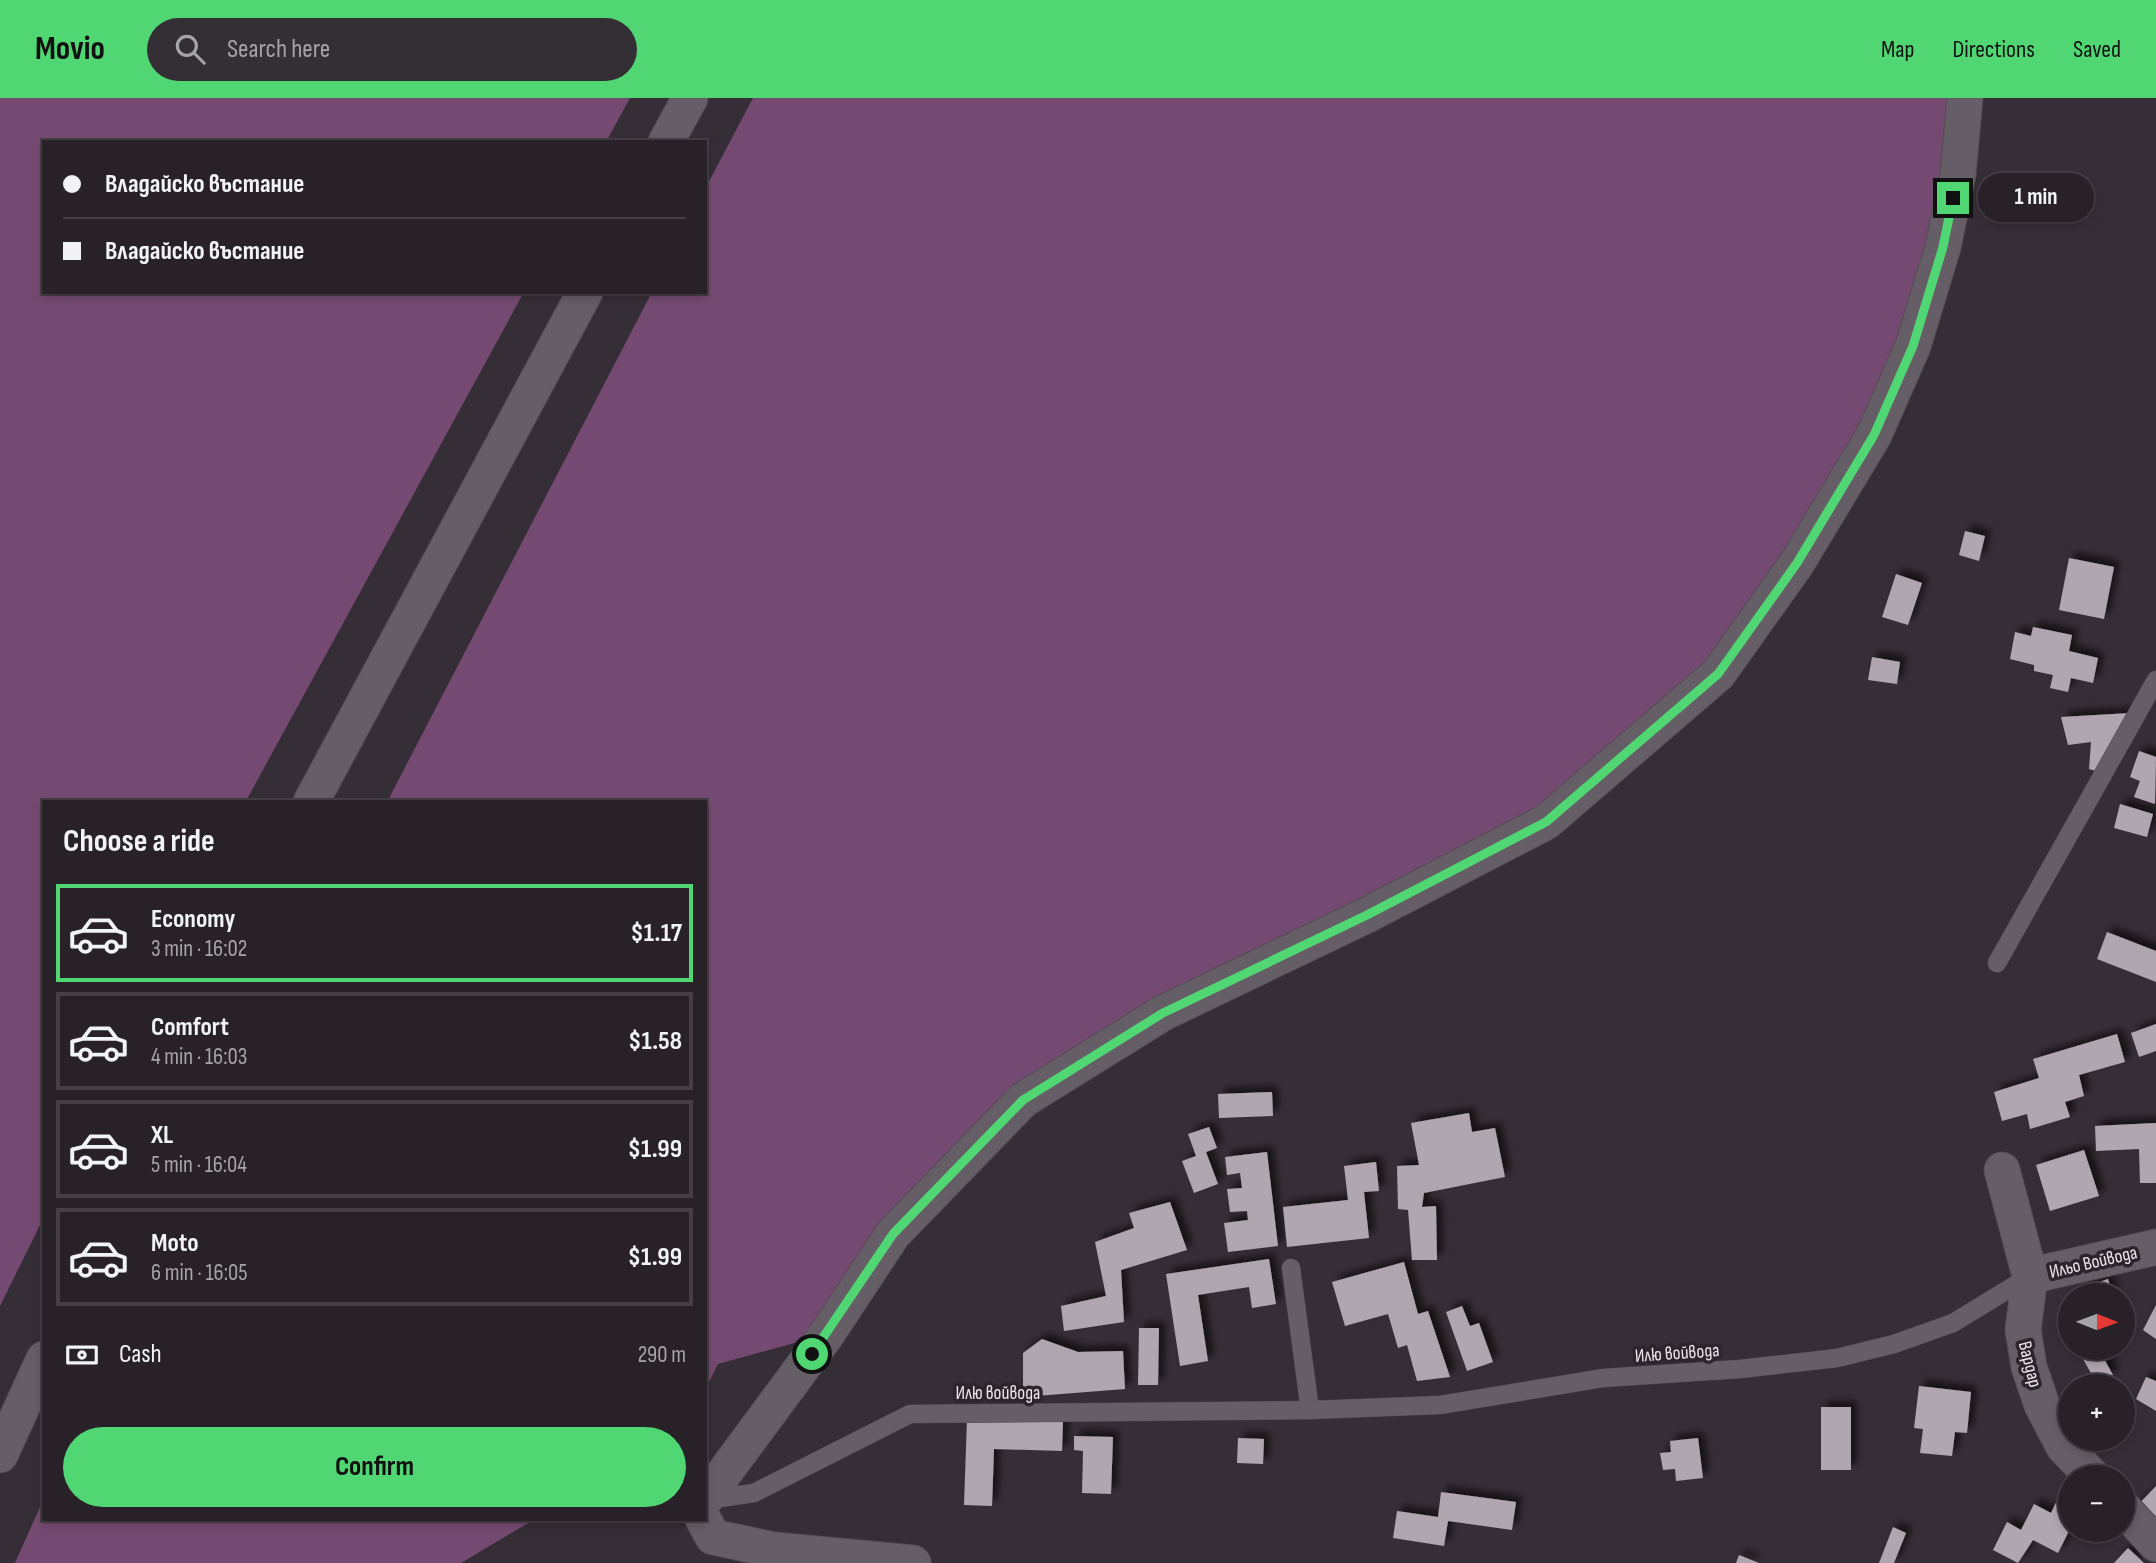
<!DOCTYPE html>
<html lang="en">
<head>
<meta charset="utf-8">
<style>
	:root { --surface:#282228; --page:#342f34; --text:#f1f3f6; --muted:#a5a4a8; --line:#443f45; --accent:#51d674 }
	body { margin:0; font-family:"Sofia Sans Condensed",sans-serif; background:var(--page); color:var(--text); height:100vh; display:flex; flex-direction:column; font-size:26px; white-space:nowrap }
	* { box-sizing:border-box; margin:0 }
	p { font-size:23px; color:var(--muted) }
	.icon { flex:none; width:38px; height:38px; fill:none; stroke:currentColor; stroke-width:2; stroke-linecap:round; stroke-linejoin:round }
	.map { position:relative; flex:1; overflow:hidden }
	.panel { position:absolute; left:42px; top:702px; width:665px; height:721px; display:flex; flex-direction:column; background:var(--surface); border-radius:0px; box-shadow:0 4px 10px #0003,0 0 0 2px var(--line) }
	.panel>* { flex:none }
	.top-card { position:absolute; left:42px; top:42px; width:665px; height:154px; border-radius:0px; box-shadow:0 4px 10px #0003,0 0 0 2px var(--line); display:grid; align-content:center; height:154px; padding:0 21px; background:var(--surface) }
	.needle { width:46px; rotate:91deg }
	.tools { position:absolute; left:2058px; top:1185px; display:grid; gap:14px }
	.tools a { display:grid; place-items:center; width:77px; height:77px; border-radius:50%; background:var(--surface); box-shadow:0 4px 10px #0003,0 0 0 2px var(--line); font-size:35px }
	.end { position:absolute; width:32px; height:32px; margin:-16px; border:9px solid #51d674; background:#111; box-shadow:0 0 0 4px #111 }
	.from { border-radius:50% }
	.bubble { position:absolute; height:49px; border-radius:24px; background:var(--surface); box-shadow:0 4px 10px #0003,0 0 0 2px var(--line); font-size:23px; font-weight:700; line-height:49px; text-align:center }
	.top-card b { display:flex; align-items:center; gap:24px; height:66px; font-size:26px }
	.top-card b+b { border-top:2px solid var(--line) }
	.top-card i { width:18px; height:18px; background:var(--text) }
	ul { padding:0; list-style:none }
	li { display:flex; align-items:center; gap:21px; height:98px; margin:0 14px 10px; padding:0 7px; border:4px solid var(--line); border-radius:0px }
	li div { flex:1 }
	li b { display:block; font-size:26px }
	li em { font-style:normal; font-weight:700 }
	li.on { border-color:var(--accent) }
	li>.icon { width:63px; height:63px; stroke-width:1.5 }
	h2 { padding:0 21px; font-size:32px; line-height:84px }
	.pay { display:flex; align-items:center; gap:18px; height:77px; padding:0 21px; font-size:26px }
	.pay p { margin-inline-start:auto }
	.button { display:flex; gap:14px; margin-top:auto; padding:14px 21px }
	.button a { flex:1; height:80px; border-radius:42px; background:var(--accent); color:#111; font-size:28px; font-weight:700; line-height:80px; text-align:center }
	header { display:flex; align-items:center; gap:42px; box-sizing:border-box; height:98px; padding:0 35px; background:var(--accent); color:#111 }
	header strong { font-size:33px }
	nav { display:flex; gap:38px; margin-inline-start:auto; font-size:24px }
	.search { width:490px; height:63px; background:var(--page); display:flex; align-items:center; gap:18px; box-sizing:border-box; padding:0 24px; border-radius:38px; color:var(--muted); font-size:26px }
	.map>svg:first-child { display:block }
	.forest { fill:#754a72 }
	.building { fill:#b0a6af; filter:url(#shadow) }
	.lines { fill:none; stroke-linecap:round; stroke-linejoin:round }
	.service-casing { stroke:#544c53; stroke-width:19 }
	.minor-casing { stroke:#544c53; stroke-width:37 }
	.service { stroke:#665e66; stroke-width:18 }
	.minor { stroke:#665e66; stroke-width:35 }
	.route { stroke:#51d674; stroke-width:9 }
	.labels { text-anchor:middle; stroke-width:7; stroke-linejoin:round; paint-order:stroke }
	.street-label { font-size:19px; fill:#ece6eb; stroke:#2c252c }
</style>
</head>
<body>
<header>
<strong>Movio</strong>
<div class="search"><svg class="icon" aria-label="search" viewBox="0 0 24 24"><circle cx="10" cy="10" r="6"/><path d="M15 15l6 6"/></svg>Search here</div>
<nav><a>Map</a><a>Directions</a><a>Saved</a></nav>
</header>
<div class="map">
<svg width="2156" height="1465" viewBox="0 0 2156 1465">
	<defs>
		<filter id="shadow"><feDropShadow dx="6" dy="-6" stdDeviation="3.5" flood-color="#0009"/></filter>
	</defs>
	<rect width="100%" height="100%" fill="#362e36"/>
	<g class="forest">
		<polygon points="0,0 630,0 606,44 44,44 44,194 524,194 246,703 44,704 44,1119 0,1208"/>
		<polygon points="753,0 1970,0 1913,248 1718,576 1546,724 1023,1002 827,1236 718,1266 705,1292 705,704 387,704 652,194 705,194 705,91"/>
		<polygon points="44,1400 44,1421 535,1421 461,1465 15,1465"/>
	</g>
	<g class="building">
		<polygon points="1965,433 1985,438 1979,463 1959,457"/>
		<polygon points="2069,460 2114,469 2104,521 2059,512"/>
		<polygon points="1896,476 1922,485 1908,527 1882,519"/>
		<polygon points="2033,529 2072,537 2069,553 2098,560 2093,585 2071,580 2068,594 2050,590 2053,577 2034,573 2034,567 2010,561 2015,534 2031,538"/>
		<polygon points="1872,559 1900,564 1897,586 1868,582"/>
		<polygon points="2131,615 2107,676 2089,671 2091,644 2068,647 2061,619"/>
		<polygon points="2139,653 2156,659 2155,706 2134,699 2140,683 2130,679"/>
		<polygon points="2120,706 2153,716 2147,739 2114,730"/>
		<polygon points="2107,834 2156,853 2156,884 2097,861"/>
		<polygon points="2156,926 2156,953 2139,959 2131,935"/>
		<polygon points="2117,936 2125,964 2079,977 2084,998 2065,1004 2070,1019 2030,1031 2027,1016 2002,1023 1994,994 2039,980 2033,961"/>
		<polygon points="1272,994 1273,1018 1219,1020 1218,996"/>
		<polygon points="1469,1015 1472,1034 1495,1030 1505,1079 1424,1095 1422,1109 1436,1108 1437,1162 1412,1162 1408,1112 1398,1111 1397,1068 1419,1067 1411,1025"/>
		<polygon points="2156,1025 2156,1085 2140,1085 2139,1051 2096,1053 2095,1028"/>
		<polygon points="1209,1029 1217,1050 1206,1054 1218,1086 1194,1095 1182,1063 1196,1058 1188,1036"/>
		<polygon points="2084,1052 2099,1098 2050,1113 2036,1067"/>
		<polygon points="1267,1054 1278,1148 1228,1154 1224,1125 1248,1122 1247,1113 1230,1114 1227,1091 1242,1090 1240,1075 1227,1077 1225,1059"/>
		<polygon points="1376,1064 1379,1093 1364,1094 1369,1140 1287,1149 1283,1109 1348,1102 1344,1068"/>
		<polygon points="1170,1104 1187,1152 1121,1172 1124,1224 1064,1233 1061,1208 1106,1198 1095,1144 1134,1130 1129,1115"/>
		<polygon points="1269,1161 1276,1206 1252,1210 1249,1189 1198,1197 1208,1263 1180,1268 1166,1176"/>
		<polygon points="1404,1164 1418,1216 1428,1213 1450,1279 1417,1283 1407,1247 1398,1250 1388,1216 1345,1228 1332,1184"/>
		<polygon points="2108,1181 2113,1197 2073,1197 2072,1194"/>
		<polygon points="2156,1207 2156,1241 2143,1232"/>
		<polygon points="1462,1208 1470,1228 1479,1225 1493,1264 1467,1273 1446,1214"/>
		<polygon points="1139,1230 1159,1230 1158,1287 1138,1287"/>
		<polygon points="1042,1241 1078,1254 1123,1253 1125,1291 1023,1299 1023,1255"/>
		<polygon points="2098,1250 2113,1277 2097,1286 2078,1252"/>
		<polygon points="2146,1279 2156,1283 2156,1313 2136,1301"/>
		<polygon points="1919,1288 1971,1294 1967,1335 1955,1334 1952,1358 1920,1355 1923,1331 1914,1330"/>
		<rect x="1821" y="1309" width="30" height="63"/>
		<polygon points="967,1321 1063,1324 1062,1353 994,1351 992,1408 964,1407"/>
		<polygon points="1074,1338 1113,1339 1111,1396 1082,1395 1083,1353 1074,1352"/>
		<polygon points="1238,1340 1264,1341 1263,1366 1237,1365"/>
		<polygon points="1698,1340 1703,1380 1676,1383 1675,1371 1663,1372 1660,1355 1671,1354 1670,1343"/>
		<polygon points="2156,1388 2156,1430 2135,1410"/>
		<polygon points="1441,1394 1516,1404 1512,1432 1448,1423 1444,1448 1393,1440 1397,1413 1438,1419"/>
		<polygon points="2060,1396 2070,1401 2070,1431 2058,1455 2033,1442 2018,1465 1993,1452 2007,1424 2021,1432 2034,1406 2051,1415"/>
		<polygon points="1893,1429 1906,1435 1894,1465 1879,1465"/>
		<polygon points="2128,1450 2144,1465 2114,1465"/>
		<polygon points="1739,1457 1759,1465 1736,1465"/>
	</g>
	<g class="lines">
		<g class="service-casing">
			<g id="service">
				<polyline points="1997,865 2156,582"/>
				<polyline points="1291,1170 1310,1312"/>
				<polyline points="706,1402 754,1395 910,1316 1310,1312 1440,1307 1603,1280 1740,1271 1837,1260 1894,1246 1953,1225 2030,1178"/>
			</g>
		</g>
		<g class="minor-casing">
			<g id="minor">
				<polyline points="666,44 690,0"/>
				<polyline points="311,704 585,194"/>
				<polyline points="2002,1072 2030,1178 2023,1232 2029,1269 2042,1307 2064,1349 2093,1379"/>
				<polyline points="2030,1178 2156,1149"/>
				<polyline points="0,1357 44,1261"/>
				<polyline points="705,1401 827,1236 893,1136 1023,1002 1163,915 1367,817 1546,724 1718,576 1797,465 1874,337 1913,248 1943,149 1958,76 1965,0"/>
				<polyline points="2123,1410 2156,1446"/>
				<polyline points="703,1421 713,1439 774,1452 913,1465"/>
			</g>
		</g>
		<use href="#service" class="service"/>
		<use href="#minor" class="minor"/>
	</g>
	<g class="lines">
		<polyline class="route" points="812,1256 893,1136 1023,1002 1163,915 1367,817 1546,724 1718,576 1797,465 1874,337 1913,248 1943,149 1953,100"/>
	</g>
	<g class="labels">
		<g class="street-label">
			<text transform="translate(2093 1163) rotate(-13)" y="7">Ильо Войвода</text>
			<text transform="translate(1677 1254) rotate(-4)" y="7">Илю войвода</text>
			<text transform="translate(2031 1266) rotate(76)" y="7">Вардар</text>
			<text x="998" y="1301">Илю войвода</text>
		</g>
	</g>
</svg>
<div class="tools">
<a><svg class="needle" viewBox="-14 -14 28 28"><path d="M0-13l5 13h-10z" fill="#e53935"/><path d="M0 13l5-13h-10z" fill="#a5a4a8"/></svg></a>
<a>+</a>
<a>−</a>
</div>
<i class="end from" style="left:812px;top:1256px"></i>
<i class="end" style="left:1953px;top:100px"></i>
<div class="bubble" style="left:1978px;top:75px;width:116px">1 min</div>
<div class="top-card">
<b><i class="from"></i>Владайско въстание</b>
<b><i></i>Владайско въстание</b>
</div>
<section class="panel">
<h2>Choose a ride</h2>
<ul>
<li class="on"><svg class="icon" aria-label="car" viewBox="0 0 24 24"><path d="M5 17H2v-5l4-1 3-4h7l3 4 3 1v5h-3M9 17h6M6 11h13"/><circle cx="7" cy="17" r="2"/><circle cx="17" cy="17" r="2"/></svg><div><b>Economy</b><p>3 min · 16:02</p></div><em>$1.17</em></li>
<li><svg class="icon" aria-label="car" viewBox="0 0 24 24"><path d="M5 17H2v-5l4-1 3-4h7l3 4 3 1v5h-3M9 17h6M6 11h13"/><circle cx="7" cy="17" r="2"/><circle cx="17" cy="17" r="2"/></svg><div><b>Comfort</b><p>4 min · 16:03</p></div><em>$1.58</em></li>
<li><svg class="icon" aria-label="car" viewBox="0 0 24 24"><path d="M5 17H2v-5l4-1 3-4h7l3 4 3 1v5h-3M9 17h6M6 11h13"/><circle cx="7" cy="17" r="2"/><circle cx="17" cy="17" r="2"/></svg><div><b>XL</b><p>5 min · 16:04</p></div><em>$1.99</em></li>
<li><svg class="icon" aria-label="car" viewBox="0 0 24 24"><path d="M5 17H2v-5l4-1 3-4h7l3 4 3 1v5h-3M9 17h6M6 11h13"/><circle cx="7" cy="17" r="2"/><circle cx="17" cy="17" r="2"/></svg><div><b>Moto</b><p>6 min · 16:05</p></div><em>$1.99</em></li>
</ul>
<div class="pay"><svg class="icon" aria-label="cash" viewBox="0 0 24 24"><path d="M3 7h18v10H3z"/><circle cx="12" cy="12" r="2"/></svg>Cash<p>290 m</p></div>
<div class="button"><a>Confirm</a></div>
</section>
</div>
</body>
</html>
